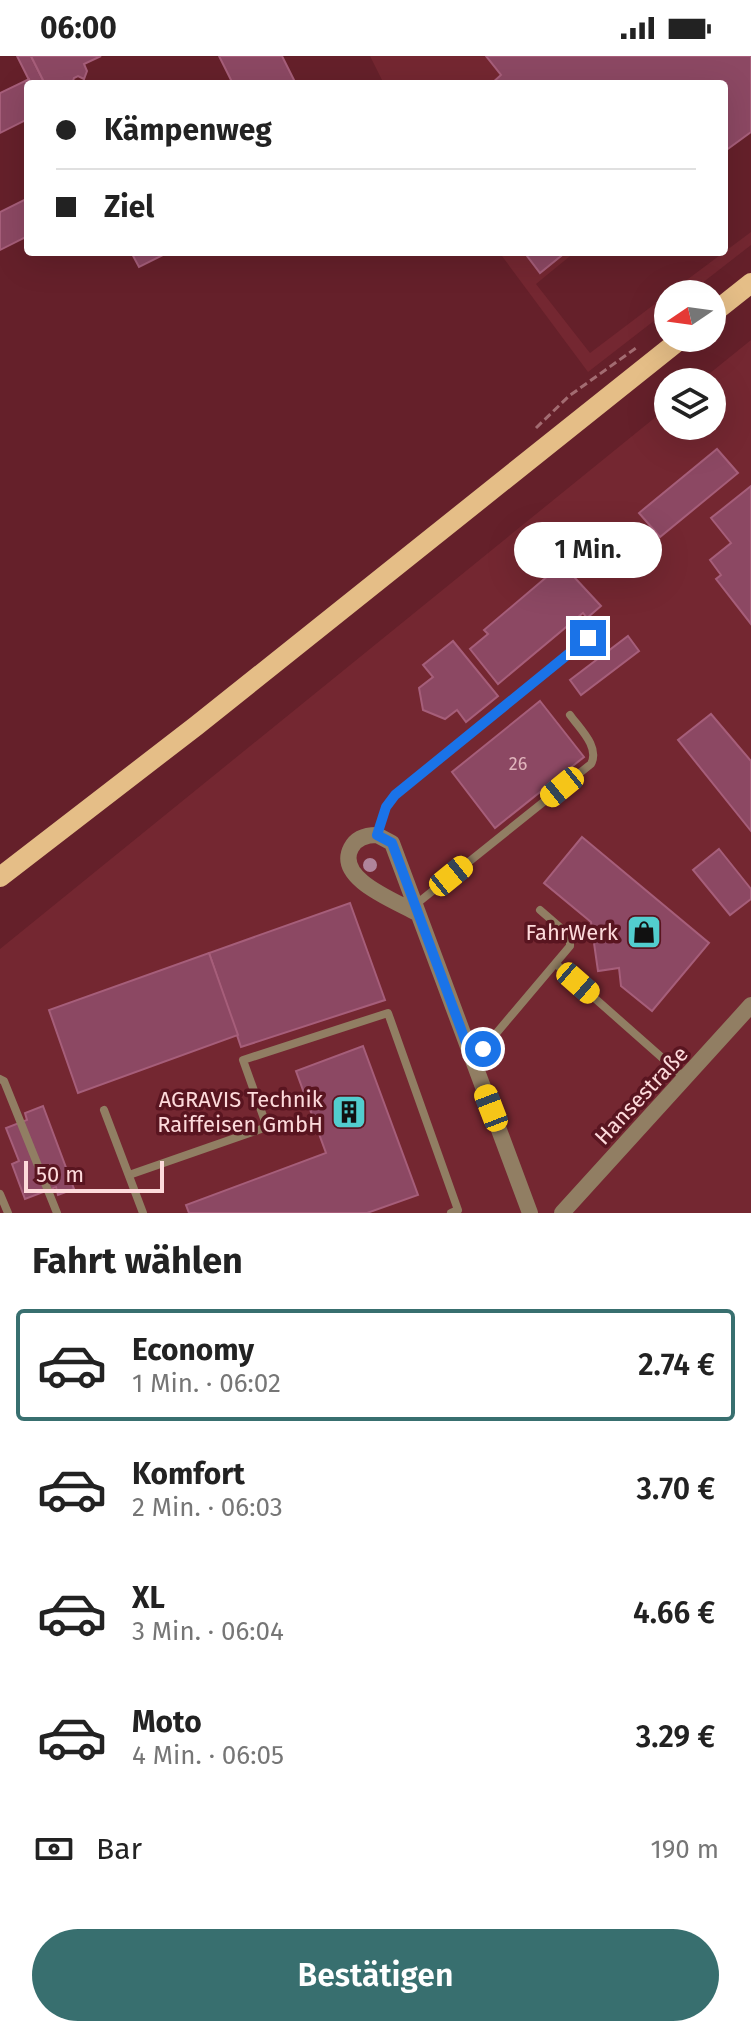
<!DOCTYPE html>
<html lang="de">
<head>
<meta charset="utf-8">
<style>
	:root { --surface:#fff; --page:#f6f6f6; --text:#222; --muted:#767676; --line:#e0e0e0; --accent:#386f6f }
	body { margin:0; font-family:"Fira Sans",sans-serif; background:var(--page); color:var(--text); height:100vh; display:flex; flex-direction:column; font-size:30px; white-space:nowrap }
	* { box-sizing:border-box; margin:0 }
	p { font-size:26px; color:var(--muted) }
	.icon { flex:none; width:44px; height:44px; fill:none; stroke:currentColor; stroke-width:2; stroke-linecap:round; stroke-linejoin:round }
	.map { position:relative; height:1157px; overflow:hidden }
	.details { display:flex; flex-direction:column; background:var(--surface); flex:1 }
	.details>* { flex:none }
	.guide { position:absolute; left:24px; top:24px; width:704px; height:176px; border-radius:8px; box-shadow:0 8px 32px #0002; display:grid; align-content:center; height:176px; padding:0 32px; background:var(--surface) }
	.needle { width:52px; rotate:257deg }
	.fabs { position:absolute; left:654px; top:224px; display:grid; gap:16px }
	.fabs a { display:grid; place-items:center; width:72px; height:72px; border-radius:50%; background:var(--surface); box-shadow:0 8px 32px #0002; font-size:40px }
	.scale { position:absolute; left:24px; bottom:20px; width:140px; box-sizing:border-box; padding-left:8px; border:4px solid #fddadb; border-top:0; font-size:22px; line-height:28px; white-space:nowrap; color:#fddadb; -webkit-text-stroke:6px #591520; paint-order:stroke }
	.end { position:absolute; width:36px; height:36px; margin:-18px; border:10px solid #1a73e8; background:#fff; box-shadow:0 0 0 4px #fff }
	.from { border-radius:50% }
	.bubble { position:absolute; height:56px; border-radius:28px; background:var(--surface); box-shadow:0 8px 32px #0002; font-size:26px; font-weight:600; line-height:56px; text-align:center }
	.car { position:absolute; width:24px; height:48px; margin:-24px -12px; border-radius:10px; box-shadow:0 0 6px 2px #0007; background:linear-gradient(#f5c518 24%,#345 0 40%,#f5c518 0 76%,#345 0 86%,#f5c518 0) }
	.guide b { display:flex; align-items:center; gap:28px; height:76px; font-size:30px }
	.guide b+b { border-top:2px solid var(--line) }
	.guide i { width:20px; height:20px; background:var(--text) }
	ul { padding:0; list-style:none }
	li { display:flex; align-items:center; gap:24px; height:112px; margin:0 16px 12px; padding:0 16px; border:4px solid transparent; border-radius:8px }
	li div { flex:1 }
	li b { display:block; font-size:30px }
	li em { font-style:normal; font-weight:600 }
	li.selected { border-color:var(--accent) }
	li>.icon { width:72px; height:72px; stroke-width:1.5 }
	h2 { padding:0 32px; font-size:36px; line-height:96px }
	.pay { display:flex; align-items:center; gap:20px; height:88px; padding:0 32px; font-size:30px }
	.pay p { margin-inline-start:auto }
	.cta { display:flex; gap:16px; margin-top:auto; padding:16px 32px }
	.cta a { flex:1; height:92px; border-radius:48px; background:var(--accent); color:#fff; font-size:32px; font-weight:600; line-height:92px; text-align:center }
	.status { display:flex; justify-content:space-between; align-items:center; height:56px; padding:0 40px; background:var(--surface); direction:ltr }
	.status svg { height:22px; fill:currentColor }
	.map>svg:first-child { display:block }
	.built { fill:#742731 }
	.building { fill:#8c4863; stroke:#a65e7a; stroke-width:2 }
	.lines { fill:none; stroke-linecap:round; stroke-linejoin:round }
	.path { stroke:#a36c72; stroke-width:3; stroke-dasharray:8 4; stroke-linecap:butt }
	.service { stroke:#917e63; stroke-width:8 }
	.minor { stroke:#917e63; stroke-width:16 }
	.primary { stroke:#e5be87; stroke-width:20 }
	.tree { fill:#b0849b }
	.route { stroke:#1a73e8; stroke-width:10 }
	.labels { text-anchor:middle; stroke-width:7; stroke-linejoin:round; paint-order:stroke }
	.number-label { font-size:18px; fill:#e1b6bd }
	.poi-label { font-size:22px; fill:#fddadb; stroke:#591520; text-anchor:end }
	.street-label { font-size:22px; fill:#fddadb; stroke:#591520 }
</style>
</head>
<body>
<div class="status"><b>06:00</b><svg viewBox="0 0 49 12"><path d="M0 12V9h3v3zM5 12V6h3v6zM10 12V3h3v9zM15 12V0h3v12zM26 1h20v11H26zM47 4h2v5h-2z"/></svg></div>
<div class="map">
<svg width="751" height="1157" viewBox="0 0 751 1157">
	<rect width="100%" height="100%" fill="#65202a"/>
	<g class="built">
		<polygon points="370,0 486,0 501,19 491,28 384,28"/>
		<polygon points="751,176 751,189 688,238 668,238"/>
		<polygon points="499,196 524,196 540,216 566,196 575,196 536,228 590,297 668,238 668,254 588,316"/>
		<polygon points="751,284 751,1157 0,1157 0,893 668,351 668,370 712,370 712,326 699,326"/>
	</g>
	<g class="building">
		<polygon points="17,0 31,0 45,28 31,28"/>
		<polygon points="31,0 101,0 84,8 87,15 84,23 78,20 74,22 72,28 68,25 62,28 45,28"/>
		<polygon points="219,0 282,0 296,28 233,28"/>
		<polygon points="486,0 751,0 751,76 725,95 724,93 724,28 491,28 501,19"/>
		<polygon points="29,23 31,28 28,28 28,63 0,77 0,37"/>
		<polygon points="28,142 28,180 0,194 0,156"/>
		<polygon points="131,196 169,196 139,211"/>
		<polygon points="524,196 566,196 540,217"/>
		<polygon points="717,393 738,417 660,481 639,457"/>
		<polygon points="751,430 751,568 716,523 721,519 710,504 731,487 711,462"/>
		<polygon points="562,508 601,550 587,562 583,557 498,628 470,593 488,578 484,574"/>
		<polygon points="628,580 639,595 581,639 570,624"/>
		<polygon points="453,585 498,640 466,666 457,654 445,663 423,654 419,632 433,621 423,609"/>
		<polygon points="540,645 584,701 495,772 452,716"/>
		<polygon points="711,658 751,705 751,775 678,684"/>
		<polygon points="582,781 709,887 652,955 621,930 619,912 598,915 591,866 544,827"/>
		<polygon points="719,793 751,833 751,843 730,859 693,814"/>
		<polygon points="350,847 385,944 241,991 209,897"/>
		<polygon points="209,897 238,979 78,1037 49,954"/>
		<polygon points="363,990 418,1139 367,1157 189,1157 186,1149 326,1097 296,1015"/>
		<polygon points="43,1050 74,1133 58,1139 56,1131 25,1143 12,1108 19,1105 6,1072 27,1064 25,1057"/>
	</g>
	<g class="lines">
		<polyline class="path" points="536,372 569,340 636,292"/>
		<g class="service">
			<polyline points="377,779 386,751 395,739 588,582"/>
			<path d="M415 849 591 708C600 691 580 673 570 659"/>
			<polyline points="556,908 685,1022"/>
			<polyline points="472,999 483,993 570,890 570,880 540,854"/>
			<polyline points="0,1023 4,1025 57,1157"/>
			<polyline points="104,1054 143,1157"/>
			<polyline points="129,1119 267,1071 243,1004 388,957 458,1154 451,1157"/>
			<polyline points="0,1138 8,1157"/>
		</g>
		<g class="minor">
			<path d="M417 857C396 845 335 823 351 792 356 782 366 779 377 779L392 787 530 1157"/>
			<polyline points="562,1157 751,949"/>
		</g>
		<g class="primary">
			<polyline points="712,258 751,227"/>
			<polyline points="0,821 196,670 682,282"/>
		</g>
	</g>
	<circle class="tree" cx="370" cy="809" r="7"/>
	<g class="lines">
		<polyline class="route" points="483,993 471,1000 392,787 377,779 386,751 395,739 588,582"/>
	</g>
	<defs>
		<g id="shop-square" transform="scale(1.8)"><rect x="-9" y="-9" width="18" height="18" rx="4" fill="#52cdce" stroke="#591520"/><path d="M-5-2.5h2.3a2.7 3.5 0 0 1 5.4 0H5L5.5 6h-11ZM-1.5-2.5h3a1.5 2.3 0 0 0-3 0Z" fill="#111"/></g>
		<g id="building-square" transform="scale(1.8)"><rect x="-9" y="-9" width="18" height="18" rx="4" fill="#52cdce" stroke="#591520"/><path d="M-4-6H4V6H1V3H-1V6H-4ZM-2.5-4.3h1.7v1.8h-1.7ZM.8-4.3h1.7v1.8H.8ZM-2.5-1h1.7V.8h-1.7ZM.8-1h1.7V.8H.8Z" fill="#111"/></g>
	</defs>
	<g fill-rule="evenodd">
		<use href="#shop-square" x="644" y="876"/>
		<use href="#building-square" x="349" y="1056"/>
	</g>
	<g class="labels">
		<g class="number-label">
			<text x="518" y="714">26</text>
		</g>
		<g class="poi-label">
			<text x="618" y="884">FahrWerk</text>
			<text x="323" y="1051">AGRAVIS Technik<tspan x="323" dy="25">Raiffeisen GmbH</tspan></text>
		</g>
		<g class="street-label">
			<text transform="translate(641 1039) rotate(-47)" y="8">Hansestraße</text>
		</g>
	</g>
</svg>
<div class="fabs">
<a><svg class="needle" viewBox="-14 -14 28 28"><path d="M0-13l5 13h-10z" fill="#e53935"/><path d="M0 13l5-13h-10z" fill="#767676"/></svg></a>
<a><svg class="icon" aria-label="layers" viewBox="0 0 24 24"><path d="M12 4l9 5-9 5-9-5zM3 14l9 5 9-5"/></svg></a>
</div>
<div class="scale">50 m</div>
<i class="end from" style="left:483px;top:993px"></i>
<i class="end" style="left:588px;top:582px"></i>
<div class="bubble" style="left:514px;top:466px;width:148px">1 Min.</div>
<i class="car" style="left:562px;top:731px;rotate:231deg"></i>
<i class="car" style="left:451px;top:820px;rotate:51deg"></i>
<i class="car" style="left:578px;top:927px;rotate:131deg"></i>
<i class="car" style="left:491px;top:1052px;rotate:339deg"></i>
<div class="guide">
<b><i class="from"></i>Kämpenweg</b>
<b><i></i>Ziel</b>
</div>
</div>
<section class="details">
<h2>Fahrt wählen</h2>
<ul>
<li class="selected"><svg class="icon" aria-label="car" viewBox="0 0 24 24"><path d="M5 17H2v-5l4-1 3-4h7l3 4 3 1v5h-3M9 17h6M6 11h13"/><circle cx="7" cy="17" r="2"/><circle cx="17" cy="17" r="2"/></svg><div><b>Economy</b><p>1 Min. · 06:02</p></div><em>2.74 €</em></li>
<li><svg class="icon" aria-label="car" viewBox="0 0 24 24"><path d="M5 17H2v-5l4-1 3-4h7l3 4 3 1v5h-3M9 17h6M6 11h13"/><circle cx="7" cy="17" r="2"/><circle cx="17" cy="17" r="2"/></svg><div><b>Komfort</b><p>2 Min. · 06:03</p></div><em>3.70 €</em></li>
<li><svg class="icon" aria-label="car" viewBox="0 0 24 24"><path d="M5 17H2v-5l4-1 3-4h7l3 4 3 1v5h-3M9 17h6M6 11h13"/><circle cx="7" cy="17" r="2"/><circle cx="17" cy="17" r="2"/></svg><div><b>XL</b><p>3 Min. · 06:04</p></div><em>4.66 €</em></li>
<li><svg class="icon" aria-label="car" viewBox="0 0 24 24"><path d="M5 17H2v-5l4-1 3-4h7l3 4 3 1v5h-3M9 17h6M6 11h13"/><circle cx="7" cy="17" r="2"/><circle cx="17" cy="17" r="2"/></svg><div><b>Moto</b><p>4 Min. · 06:05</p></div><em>3.29 €</em></li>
</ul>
<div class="pay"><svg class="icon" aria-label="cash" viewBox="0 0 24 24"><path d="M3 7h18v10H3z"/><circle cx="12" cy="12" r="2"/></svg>Bar<p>190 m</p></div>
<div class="cta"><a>Bestätigen</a></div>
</section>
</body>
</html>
